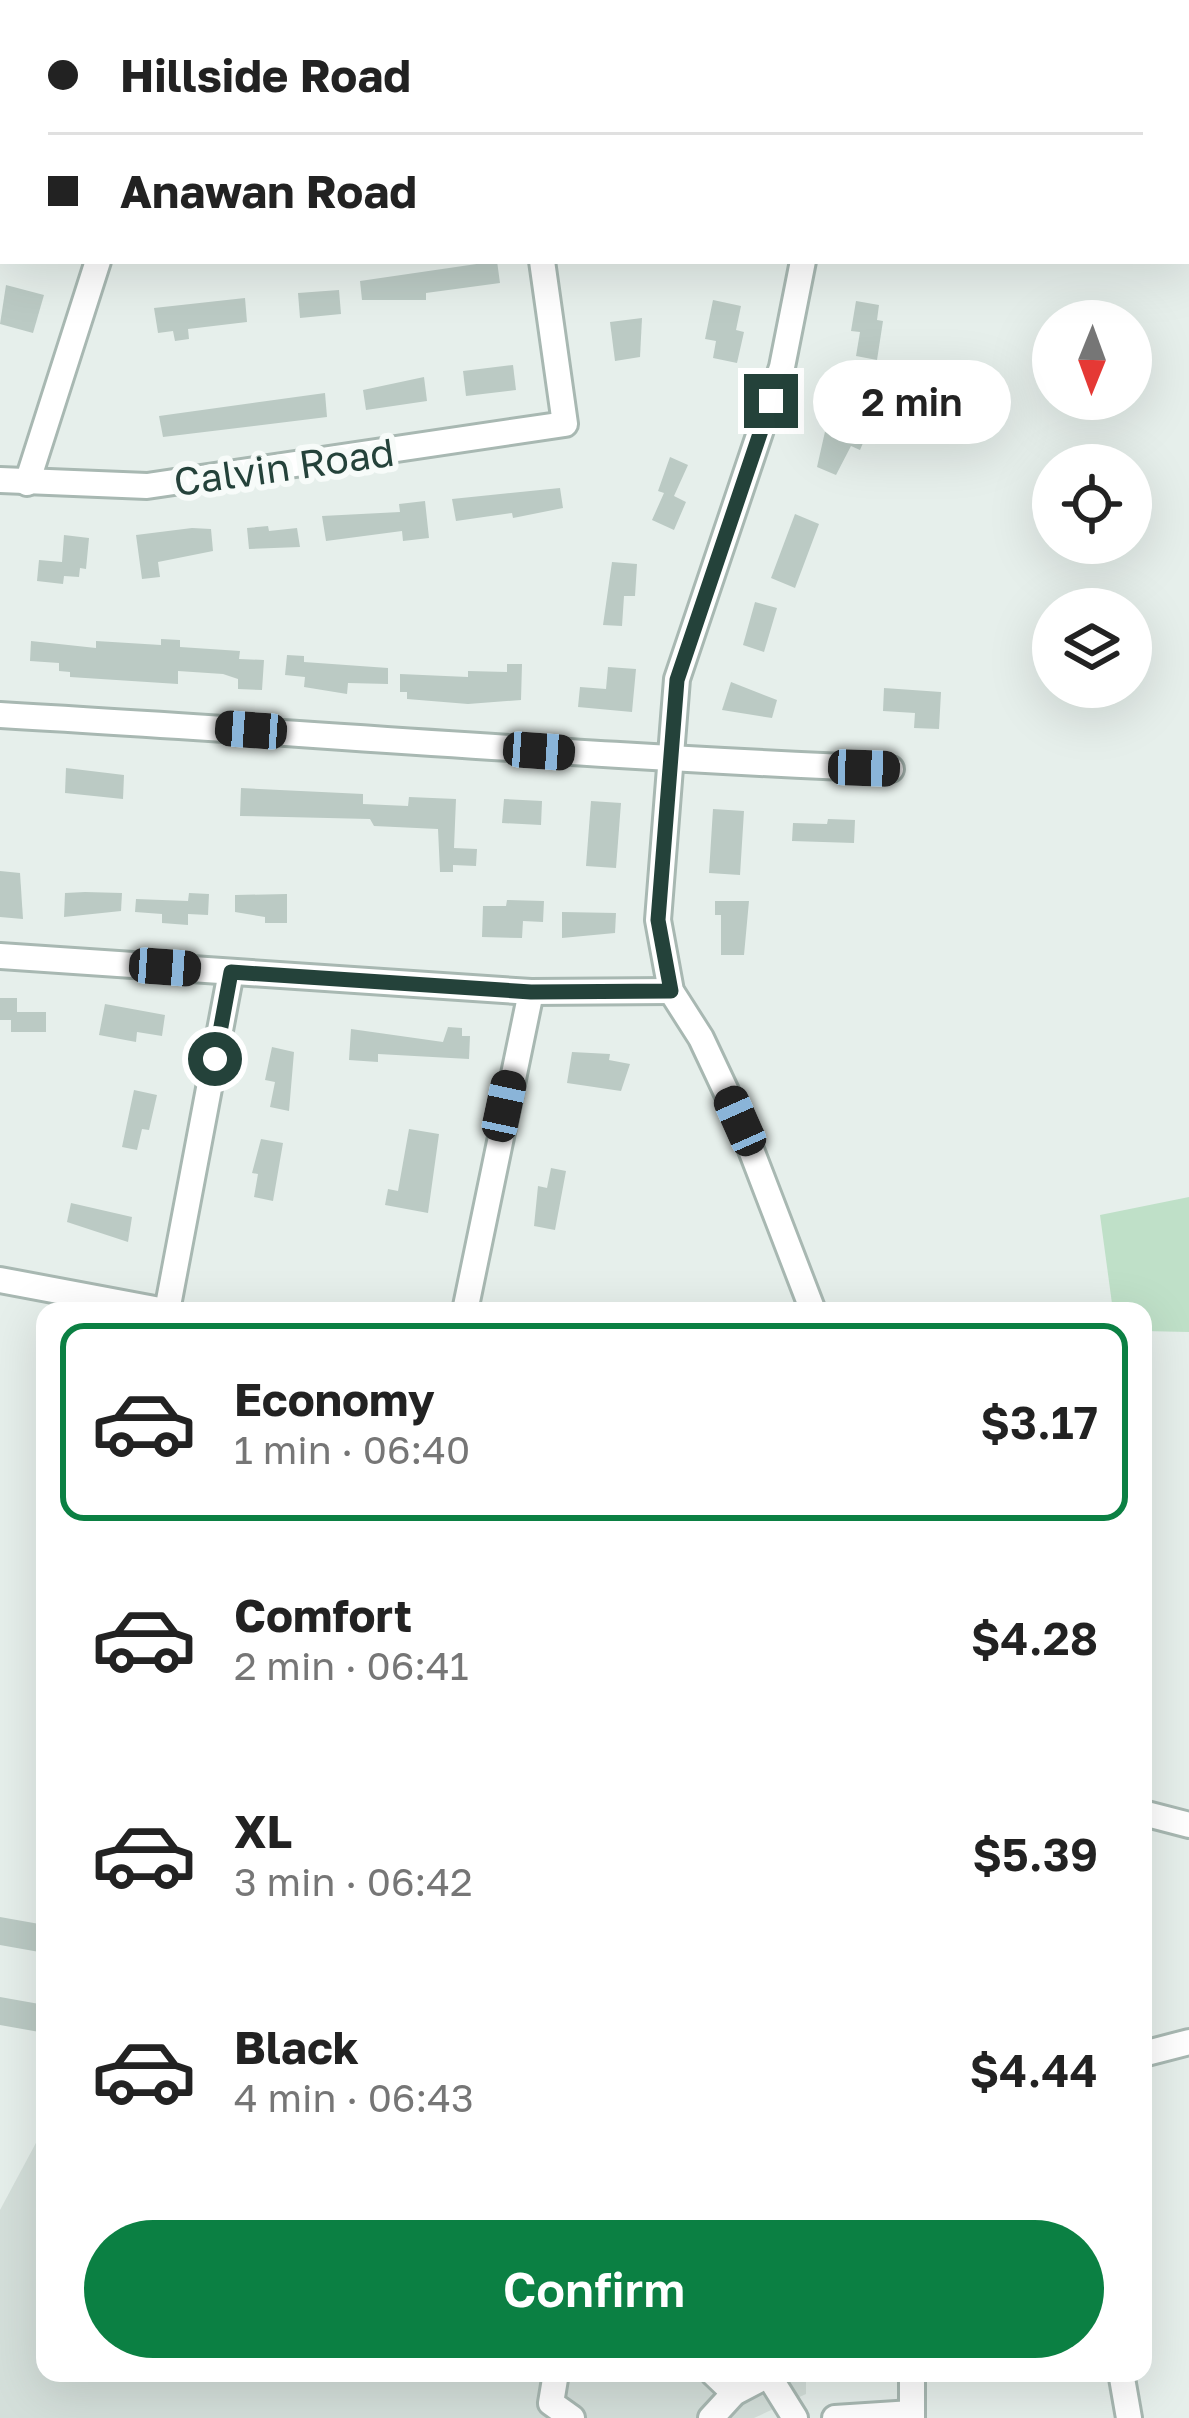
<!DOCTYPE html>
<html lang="en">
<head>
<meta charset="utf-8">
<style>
	:root { --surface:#fff; --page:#f6f6f6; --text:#222; --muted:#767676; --line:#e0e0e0; --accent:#0b8043 }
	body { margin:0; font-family:"Golos Text",sans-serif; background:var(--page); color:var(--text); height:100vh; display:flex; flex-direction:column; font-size:45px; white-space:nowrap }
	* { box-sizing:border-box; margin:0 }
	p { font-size:39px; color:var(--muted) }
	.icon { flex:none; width:66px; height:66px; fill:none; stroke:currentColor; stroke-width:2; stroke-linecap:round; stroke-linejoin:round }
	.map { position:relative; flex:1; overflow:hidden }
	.drawer { position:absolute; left:36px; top:1302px; width:1116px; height:1080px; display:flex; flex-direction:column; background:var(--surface); border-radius:24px; box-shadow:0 12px 48px #0002 }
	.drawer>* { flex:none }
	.banner { position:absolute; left:0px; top:0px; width:1191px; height:264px; box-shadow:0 12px 48px #0002; display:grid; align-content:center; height:264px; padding:0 48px; background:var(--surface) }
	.needle { width:78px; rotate:181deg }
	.buttons { position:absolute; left:1032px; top:300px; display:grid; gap:24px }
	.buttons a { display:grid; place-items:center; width:120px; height:120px; border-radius:50%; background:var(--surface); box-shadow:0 12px 48px #0002; font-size:60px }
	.end { position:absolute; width:54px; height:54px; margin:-27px; border:15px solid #24423a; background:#fff; box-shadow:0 0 0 6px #fff }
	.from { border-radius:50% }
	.bubble { position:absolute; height:84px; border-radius:42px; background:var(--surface); box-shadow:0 12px 48px #0002; font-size:39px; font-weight:600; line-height:84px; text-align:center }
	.car { position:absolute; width:36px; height:72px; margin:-36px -18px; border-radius:15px; box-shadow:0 0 9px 3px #0007; background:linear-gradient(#222 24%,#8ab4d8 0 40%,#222 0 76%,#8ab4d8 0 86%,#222 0) }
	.banner b { display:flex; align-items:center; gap:42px; height:114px; font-size:45px }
	.banner b+b { border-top:3px solid var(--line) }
	.banner i { width:30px; height:30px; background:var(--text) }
	ul { padding:21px 0 0; list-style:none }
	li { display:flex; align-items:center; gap:36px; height:198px; margin:0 24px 18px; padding:0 24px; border:6px solid transparent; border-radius:24px }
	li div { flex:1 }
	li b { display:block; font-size:45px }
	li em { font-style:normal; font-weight:600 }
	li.active { border-color:var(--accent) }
	li>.icon { width:108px; height:108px; stroke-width:1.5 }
	.primary-button { display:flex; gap:24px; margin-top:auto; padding:24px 48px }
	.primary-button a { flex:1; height:138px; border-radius:72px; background:var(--accent); color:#fff; font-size:48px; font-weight:600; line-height:138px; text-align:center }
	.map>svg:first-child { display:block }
	.built { fill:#d4dfda }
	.green { fill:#bfe0c8 }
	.building { fill:#bbcac4 }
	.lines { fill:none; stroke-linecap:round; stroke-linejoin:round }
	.minor-casing { stroke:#a8b8b2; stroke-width:30 }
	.minor { stroke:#fff; stroke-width:24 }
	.route { stroke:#24423a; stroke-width:15 }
	.labels { text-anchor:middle; stroke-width:12; stroke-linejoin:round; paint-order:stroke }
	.street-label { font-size:39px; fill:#24423a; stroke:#f7fbf9 }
</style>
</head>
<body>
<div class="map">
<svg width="1189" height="2418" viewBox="0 0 1189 2418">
	<rect width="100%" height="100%" fill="#e6efeb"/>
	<polygon class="built" points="45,2126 45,2373 806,2373 806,2394 754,2418 0,2418 0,2210"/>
	<polygon class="green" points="1189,1197 1189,1332 1143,1331 1143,1311 1113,1311 1100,1215"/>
	<g class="building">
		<polygon points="497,261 500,283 426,293 426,300 362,300 360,281"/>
		<polygon points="6,285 44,295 33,333 0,324"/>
		<polygon points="339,290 341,314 300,318 298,293"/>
		<polygon points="245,298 247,322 188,329 189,339 175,341 173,331 158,333 154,308"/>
		<polygon points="713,300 741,306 736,330 744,332 737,363 713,358 716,341 705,339"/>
		<polygon points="856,301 879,305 877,320 883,321 877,360 856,356 860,332 851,331"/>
		<polygon points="642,318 640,357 615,361 610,322"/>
		<polygon points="513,365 516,390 466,396 463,371"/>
		<polygon points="424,377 427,401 366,410 363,390"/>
		<polygon points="325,393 327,417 163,437 159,416"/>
		<polygon points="831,405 861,417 858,424 869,429 860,450 851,446 836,475 817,467"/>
		<polygon points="670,457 688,465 674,496 686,502 674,530 652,520 664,493 658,491"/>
		<polygon points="560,488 563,508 513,518 512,513 456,521 452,499"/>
		<polygon points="425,501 429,538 403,541 402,531 326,541 322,516 400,512 399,504"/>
		<polygon points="795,514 819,524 795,588 771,578"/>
		<polygon points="268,526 269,531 297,528 300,547 249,549 247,528"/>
		<polygon points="192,528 211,529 213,551 158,562 160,577 142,579 136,535"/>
		<polygon points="64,535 89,538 86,569 80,568 79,577 64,576 63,584 37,581 39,560 62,562"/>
		<polygon points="612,562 637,564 635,596 624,596 622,626 603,625"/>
		<polygon points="755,602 777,608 764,652 743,645"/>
		<polygon points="161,639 180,640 180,647 240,651 239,659 264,660 262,690 238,689 238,679 223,674 178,671 178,684 70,677 70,672 59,671 59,663 30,661 31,641 96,648 96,641 161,645"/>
		<polygon points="287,655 304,656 304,662 388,668 388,684 348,683 347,694 304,687 305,677 285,675"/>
		<polygon points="507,664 522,664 521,700 468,704 407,699 407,692 400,692 400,674 468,677 468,671 507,672"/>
		<polygon points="608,667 636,669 632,712 578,707 580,687 606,689"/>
		<polygon points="731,682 777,700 772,718 722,710"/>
		<polygon points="884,688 941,692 939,729 914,728 915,713 883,711"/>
		<polygon points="66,768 124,775 123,799 65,793"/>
		<polygon points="241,788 363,794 363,804 408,806 409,797 456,799 454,848 477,849 476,866 453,865 453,872 440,872 438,829 374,826 370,819 240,816"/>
		<polygon points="504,799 542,801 541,825 502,823"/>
		<polygon points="591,801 621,803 616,868 586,866"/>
		<polygon points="713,809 744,811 740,875 709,873"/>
		<polygon points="828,819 855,820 854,843 792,841 793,823 827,824"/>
		<polygon points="0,871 20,873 23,919 0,917"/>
		<polygon points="85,892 122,893 121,911 64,917 65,893"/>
		<polygon points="189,893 209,894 208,915 188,914 188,925 162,923 162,914 135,912 136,899 188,901"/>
		<polygon points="287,894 287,923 265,923 265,917 235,912 235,895"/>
		<polygon points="507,900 544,901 543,922 523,921 522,938 482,937 483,906 506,906"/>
		<polygon points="715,901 749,901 744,955 721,955 721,915 715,915"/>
		<polygon points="562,912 616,913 615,933 562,938"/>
		<polygon points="0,998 17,998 17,1012 46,1012 46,1032 11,1032 11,1020 0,1020"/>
		<polygon points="105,1004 165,1015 162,1036 137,1032 136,1042 99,1035"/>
		<polygon points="448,1027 462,1028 462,1036 470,1036 469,1059 378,1054 378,1062 349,1060 351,1029 443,1042"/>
		<polygon points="272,1047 294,1052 289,1111 270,1107 275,1082 265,1080"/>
		<polygon points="572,1052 610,1054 609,1060 630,1064 621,1091 567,1083"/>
		<polygon points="134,1090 157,1095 149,1130 142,1129 137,1150 122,1147"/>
		<polygon points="409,1129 439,1134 428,1213 385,1205 388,1189 398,1191"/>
		<polygon points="261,1139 283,1143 273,1201 254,1197 258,1174 252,1173"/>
		<polygon points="551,1168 566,1171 555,1230 534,1226 538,1186 547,1188"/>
		<polygon points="71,1203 132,1217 128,1242 67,1222"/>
		<polygon points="0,1917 45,1925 45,1953 0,1945"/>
		<polygon points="0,1997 45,2005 45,2033 0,2025"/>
	</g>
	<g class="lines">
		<g class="minor-casing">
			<g id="minor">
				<polyline points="249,0 261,3"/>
				<polyline points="504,0 504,3"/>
				<polyline points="819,0 820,3"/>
				<polyline points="369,3 389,0"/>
				<polyline points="0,35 3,35"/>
				<polyline points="0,230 3,230"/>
				<polyline points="803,261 782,367 677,679 658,920 671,991 701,1038 740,1121 813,1311"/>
				<polyline points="0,480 147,486 565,424 542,261"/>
				<polyline points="27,483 98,261"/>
				<path d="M0 715C297 732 594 757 891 769"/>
				<polyline points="0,956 531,992 671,991"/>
				<polyline points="0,1280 165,1311"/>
				<polyline points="167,1311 231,972"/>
				<polyline points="465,1311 531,992"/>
				<polyline points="1143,1813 1189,1825"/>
				<polyline points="1143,2054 1189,2042"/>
				<polyline points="556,2373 551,2403 572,2418"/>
				<polyline points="713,2373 734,2393"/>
				<polyline points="767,2373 795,2418"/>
				<polyline points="1122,2378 1129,2418"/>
				<polyline points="711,2418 734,2393 768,2375"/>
				<polyline points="835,2418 912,2413"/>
				<polyline points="912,2418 912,2373"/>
			</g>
		</g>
		<use href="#minor" class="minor"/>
	</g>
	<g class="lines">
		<polyline class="route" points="215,1059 231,972 531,992 671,991 658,920 677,680 771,401"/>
	</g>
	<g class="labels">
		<g class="street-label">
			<text transform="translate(284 467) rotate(-8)" y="14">Calvin Road</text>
		</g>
	</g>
</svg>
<div class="buttons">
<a><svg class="needle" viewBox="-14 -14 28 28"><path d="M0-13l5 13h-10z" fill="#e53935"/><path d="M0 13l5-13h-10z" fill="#767676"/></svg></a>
<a><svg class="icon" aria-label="locate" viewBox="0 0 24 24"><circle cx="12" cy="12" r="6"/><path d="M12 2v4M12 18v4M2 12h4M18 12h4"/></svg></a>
<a><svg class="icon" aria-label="layers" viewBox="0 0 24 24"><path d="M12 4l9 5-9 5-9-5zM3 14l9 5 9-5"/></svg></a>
</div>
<i class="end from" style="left:215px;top:1059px"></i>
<i class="end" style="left:771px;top:401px"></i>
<div class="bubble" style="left:813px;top:360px;width:198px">2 min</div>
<i class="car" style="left:251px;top:730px;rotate:274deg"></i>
<i class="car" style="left:539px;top:751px;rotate:94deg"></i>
<i class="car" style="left:864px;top:768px;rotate:92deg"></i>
<i class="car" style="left:165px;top:967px;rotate:94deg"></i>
<i class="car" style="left:504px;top:1106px;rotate:12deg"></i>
<i class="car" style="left:740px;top:1121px;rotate:336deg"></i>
<div class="banner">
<b><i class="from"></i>Hillside Road</b>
<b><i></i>Anawan Road</b>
</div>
<section class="drawer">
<ul>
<li class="active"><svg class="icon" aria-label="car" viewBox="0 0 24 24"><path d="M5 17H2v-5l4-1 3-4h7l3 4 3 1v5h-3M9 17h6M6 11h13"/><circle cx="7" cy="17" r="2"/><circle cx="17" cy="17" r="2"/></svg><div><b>Economy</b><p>1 min · 06:40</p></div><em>$3.17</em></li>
<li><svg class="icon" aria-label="car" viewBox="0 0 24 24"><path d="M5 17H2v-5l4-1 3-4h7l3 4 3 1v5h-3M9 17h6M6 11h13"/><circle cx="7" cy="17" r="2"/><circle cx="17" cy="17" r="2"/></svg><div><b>Comfort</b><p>2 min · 06:41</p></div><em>$4.28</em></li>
<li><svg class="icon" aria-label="car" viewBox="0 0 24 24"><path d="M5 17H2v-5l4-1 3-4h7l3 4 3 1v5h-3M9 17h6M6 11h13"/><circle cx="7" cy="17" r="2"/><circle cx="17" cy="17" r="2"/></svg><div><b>XL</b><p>3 min · 06:42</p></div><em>$5.39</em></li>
<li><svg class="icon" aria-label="car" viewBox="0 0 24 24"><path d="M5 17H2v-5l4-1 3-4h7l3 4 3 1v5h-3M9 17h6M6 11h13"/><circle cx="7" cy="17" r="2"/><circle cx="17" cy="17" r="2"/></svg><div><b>Black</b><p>4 min · 06:43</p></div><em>$4.44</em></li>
</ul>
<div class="primary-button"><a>Confirm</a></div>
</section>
</div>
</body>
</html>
